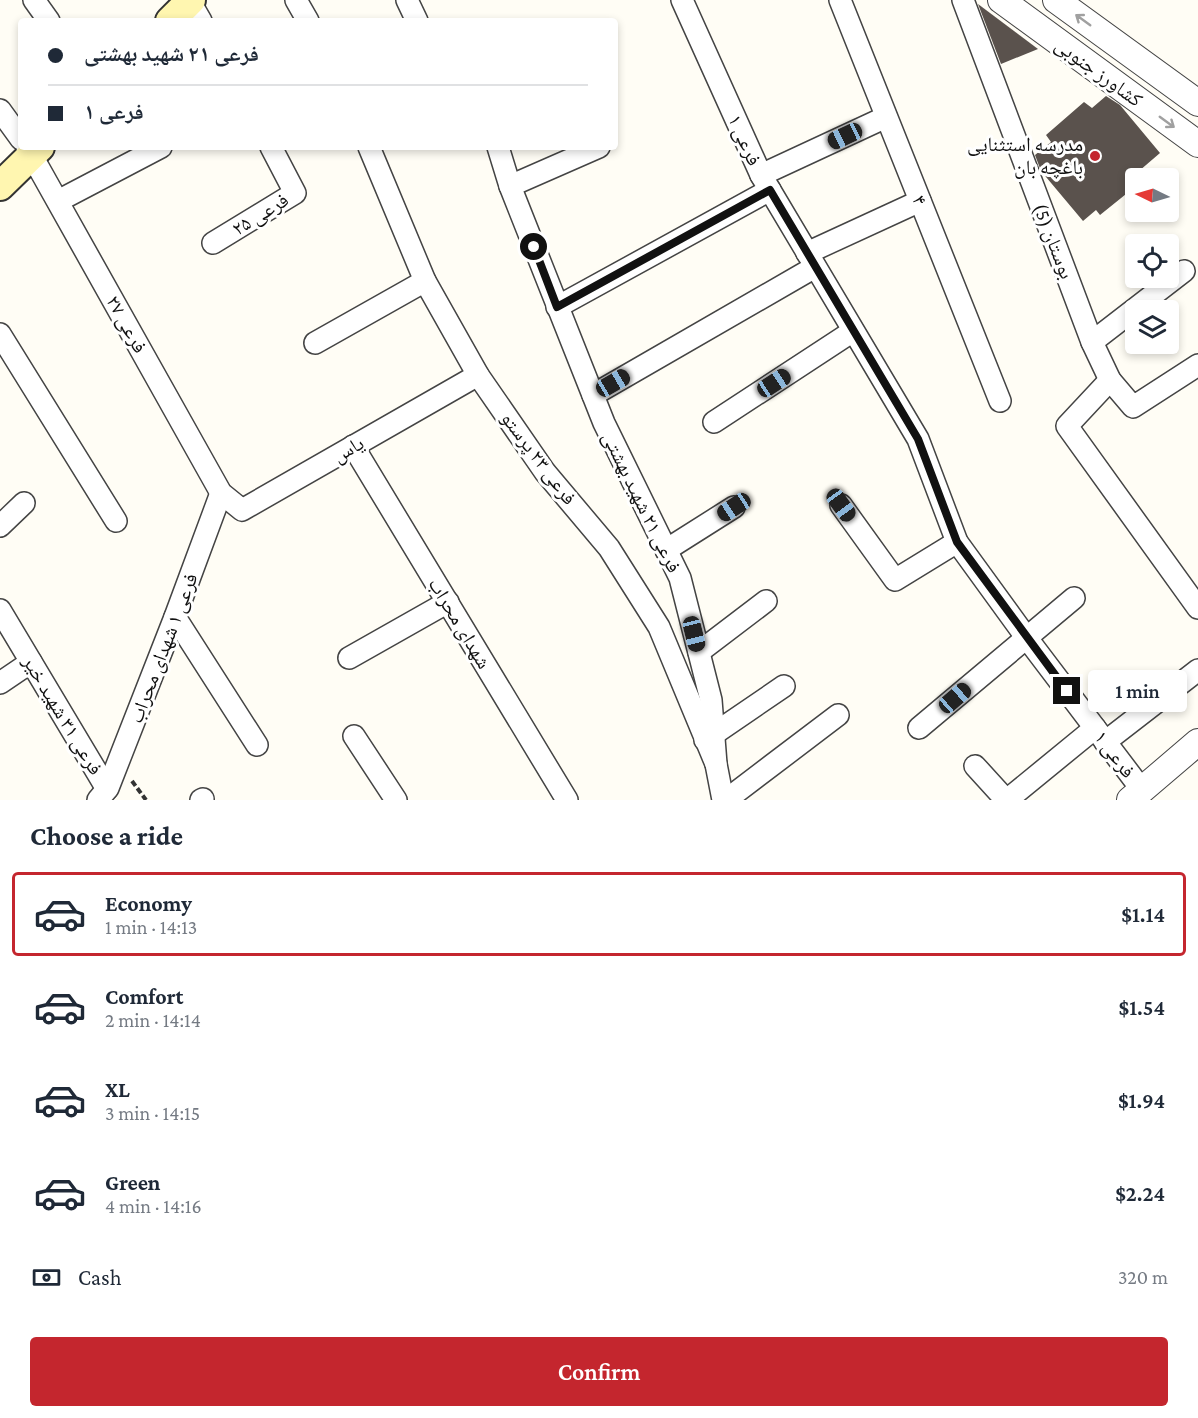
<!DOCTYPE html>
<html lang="en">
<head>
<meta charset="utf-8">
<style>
	:root { --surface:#fff; --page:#f2f2f3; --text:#1f2937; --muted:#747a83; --line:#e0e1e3; --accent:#c4262e }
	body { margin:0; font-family:"Crimson Pro","Noto Naskh Arabic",serif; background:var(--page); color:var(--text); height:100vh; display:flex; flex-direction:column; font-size:22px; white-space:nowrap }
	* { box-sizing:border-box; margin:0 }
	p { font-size:20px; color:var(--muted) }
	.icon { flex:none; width:33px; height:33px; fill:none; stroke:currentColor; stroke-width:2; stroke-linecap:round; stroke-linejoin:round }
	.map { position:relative; height:800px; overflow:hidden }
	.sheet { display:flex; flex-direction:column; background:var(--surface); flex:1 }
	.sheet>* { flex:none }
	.banner { position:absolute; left:18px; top:18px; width:600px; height:132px; border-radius:6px; box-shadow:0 3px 9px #0003; display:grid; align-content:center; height:132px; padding:0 30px; background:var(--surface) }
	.needle { width:39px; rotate:275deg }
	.buttons { position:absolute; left:1125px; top:168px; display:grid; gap:12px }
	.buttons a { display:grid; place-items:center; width:54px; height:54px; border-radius:6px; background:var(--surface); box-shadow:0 3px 9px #0003; font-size:30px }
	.end { position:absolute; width:27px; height:27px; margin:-14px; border:8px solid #111; background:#fff; box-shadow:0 0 0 3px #fff }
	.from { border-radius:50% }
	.bubble { position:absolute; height:42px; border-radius:6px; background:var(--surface); box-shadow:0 3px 9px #0003; font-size:20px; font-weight:600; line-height:42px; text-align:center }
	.car { position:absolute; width:18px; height:36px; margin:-18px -9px; border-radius:8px; box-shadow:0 0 4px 2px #0007; background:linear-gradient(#222 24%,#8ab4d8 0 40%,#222 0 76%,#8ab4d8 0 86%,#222 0) }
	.banner b { display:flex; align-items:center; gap:21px; height:57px; font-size:22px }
	.banner b+b { border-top:2px solid var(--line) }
	.banner i { width:15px; height:15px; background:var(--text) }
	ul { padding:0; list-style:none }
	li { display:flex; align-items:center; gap:18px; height:84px; margin:0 12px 9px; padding:0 18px; border:3px solid transparent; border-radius:6px }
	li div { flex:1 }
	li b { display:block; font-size:22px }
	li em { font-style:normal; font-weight:600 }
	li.selected { border-color:var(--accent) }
	li>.icon { width:54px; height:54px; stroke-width:1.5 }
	h2 { padding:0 30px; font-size:27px; line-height:72px }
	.pay { display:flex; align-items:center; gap:15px; height:66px; padding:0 30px; font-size:22px }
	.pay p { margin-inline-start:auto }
	.primary-button { display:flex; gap:12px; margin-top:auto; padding:12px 30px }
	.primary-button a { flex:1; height:69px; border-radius:6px; background:var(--accent); color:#fff; font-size:24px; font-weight:600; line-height:69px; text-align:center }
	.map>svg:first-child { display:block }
	.building { fill:#5a524d }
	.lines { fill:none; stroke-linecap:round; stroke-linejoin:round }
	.minor-casing { stroke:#444; stroke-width:24 }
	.tertiary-casing { stroke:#444; stroke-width:28 }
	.secondary-casing { stroke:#333; stroke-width:32 }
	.path { stroke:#333; stroke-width:4; stroke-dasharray:6 3; stroke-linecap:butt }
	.minor { stroke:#fff; stroke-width:21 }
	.tertiary { stroke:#fff; stroke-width:26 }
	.secondary { stroke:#fff6b0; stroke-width:28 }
	.oneway { stroke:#a0a0a0 }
	.route { stroke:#111; stroke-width:8 }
	.poi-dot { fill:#c4262e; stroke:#fff; stroke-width:2 }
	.labels { text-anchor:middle; stroke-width:6; stroke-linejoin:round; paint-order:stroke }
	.street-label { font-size:20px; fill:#111; stroke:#fff }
	.poi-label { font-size:20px; fill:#111; stroke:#fff; text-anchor:end }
</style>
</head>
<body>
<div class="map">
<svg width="1198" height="800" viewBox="0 0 1198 800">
	<rect width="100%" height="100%" fill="#fffdf5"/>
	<g class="building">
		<polygon points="978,4 1038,49 1001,64"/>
		<polygon points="1106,96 1120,105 1160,153 1139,171 1145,178 1136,178 1136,186 1100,215 1096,210 1083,221 1041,171 1035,155 1051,142 1046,135 1084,102 1092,108"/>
	</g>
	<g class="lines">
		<g class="minor-casing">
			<g id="minor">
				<polyline points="34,0 49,21"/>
				<polyline points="189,0 201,21"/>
				<polyline points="296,0 308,21"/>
				<polyline points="407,0 417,21"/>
				<polyline points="682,0 761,175 918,439 957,542 1026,637 1142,790"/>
				<polyline points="840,0 1000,401"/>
				<polyline points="963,0 1092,342 1110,380 1133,407 1198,365"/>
				<polyline points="0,110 21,139"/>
				<polyline points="27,147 221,493 242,510 478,375"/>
				<polyline points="369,147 425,281 478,375 545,472 609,548 659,627 716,764"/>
				<polyline points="498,147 510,186 604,423 680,578 711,700 716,764 723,800"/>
				<polyline points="761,175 886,117"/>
				<polyline points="510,186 599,147"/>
				<polyline points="58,201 161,147"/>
				<polyline points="213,243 295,193 271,147"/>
				<polyline points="807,253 920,201"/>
				<polyline points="557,307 770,190"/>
				<polyline points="0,334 116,521"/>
				<polyline points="1092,342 1184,271"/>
				<polyline points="315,343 425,281"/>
				<polyline points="1110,380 1067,426 1198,608"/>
				<polyline points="593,395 815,267"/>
				<polyline points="714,422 853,331"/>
				<polyline points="353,446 567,800"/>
				<polyline points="841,505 895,580 957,542"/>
				<polyline points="0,526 24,503"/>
				<polyline points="666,550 734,507"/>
				<polyline points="0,610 107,789"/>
				<polyline points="175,617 257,745"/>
				<polyline points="699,652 766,601"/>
				<polyline points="349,658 448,602"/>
				<polyline points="0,683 31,662"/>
				<polyline points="919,728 1074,598"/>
				<polyline points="354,736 396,800"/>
				<polyline points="705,740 784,686"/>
				<polyline points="1105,742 1198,670"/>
				<polyline points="975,766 1006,800"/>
				<polyline points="98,800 108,788 175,617 221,493"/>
				<polyline points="201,800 203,799"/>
				<polyline points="726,800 838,715"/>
				<polyline points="1007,800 1095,728"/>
			</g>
		</g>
		<g class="tertiary-casing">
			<g id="tertiary">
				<polyline points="1001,0 1198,144"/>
				<polyline points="1056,0 1198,103"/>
				<polyline points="1130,800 1198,742"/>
			</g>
		</g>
		<g class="secondary-casing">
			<g id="secondary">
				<polyline points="170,21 191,0"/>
				<polyline points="0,186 40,147"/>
			</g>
		</g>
		<polyline class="path" points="132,781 146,800"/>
		<use href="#minor" class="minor"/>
		<use href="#tertiary" class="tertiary"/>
		<use href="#secondary" class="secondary"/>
	</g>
	<defs><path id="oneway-shaft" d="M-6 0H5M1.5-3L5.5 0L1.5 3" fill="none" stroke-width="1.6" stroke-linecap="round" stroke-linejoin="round" transform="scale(1.5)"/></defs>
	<g class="oneway">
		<use href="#oneway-shaft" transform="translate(1083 20) rotate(-144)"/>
		<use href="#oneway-shaft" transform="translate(1167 122) rotate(36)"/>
	</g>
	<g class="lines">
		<polyline class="route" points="534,247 557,307 770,190 918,439 957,542 1067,691"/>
	</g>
	<circle class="poi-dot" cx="1095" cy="156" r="6"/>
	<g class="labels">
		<g class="street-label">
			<text transform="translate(1099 72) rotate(36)" y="7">کشاورز جنوبی</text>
			<text transform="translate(745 140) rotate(66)" y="7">فرعی ۱</text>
			<text transform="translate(920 200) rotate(68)" y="7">۴</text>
			<text transform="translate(260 214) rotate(-32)" y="7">فرعی ۲۵</text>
			<text transform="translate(1054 241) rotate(69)" y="7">بوستان (5)</text>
			<text transform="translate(127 324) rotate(61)" y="7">فرعی ۲۷</text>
			<text transform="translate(348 449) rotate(-30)" y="7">یاس</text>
			<text transform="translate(539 458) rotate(53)" y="7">فرعی ۲۳ پرستو</text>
			<text transform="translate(642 502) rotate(64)" y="7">فرعی ۲۱ شهید بهشتی</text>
			<text transform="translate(460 623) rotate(59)" y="7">شهدای محراب</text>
			<text transform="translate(163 648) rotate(-69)" y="7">فرعی ۱ شهدای محراب</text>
			<text transform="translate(63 715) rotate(59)" y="7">فرعی ۳۱ شهید خیر</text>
			<text transform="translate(1115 754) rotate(53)" y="7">فرعی ۱</text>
		</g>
		<g class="poi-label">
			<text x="1083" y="151">مدرسه استثنایی<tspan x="1083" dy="23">باغچه بان</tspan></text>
		</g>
	</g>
</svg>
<div class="buttons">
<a><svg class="needle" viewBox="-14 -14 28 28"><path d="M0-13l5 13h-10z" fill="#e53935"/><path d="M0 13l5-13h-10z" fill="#747a83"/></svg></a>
<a><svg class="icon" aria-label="locate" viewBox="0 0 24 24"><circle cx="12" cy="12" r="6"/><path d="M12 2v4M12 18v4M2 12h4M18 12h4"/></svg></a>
<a><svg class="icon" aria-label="layers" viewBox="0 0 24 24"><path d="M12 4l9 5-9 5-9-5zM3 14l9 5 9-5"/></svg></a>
</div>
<i class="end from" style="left:534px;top:247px"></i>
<i class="end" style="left:1067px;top:691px"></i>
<div class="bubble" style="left:1088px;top:670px;width:99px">1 min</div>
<i class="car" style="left:845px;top:136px;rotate:245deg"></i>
<i class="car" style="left:613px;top:383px;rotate:60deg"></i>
<i class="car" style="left:774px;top:383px;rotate:57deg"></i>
<i class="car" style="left:841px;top:505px;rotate:144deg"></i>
<i class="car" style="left:734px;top:507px;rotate:237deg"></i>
<i class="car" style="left:694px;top:634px;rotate:166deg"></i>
<i class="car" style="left:955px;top:698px;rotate:49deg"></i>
<div class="banner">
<b><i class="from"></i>فرعی ۲۱ شهید بهشتی</b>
<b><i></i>فرعی ۱</b>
</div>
</div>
<section class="sheet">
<h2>Choose a ride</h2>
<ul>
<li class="selected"><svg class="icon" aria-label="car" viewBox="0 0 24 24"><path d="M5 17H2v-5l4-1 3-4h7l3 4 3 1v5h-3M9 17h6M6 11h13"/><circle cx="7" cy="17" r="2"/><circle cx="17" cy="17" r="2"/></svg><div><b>Economy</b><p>1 min · 14:13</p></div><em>$1.14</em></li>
<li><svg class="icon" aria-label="car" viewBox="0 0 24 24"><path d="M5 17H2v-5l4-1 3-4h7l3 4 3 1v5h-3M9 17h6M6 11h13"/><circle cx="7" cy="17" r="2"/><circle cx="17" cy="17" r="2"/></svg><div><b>Comfort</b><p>2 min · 14:14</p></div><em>$1.54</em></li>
<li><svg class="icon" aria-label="car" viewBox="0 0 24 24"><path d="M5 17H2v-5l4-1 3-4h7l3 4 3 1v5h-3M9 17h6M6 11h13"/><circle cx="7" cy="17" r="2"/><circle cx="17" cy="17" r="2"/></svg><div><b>XL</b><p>3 min · 14:15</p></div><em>$1.94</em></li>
<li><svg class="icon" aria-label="car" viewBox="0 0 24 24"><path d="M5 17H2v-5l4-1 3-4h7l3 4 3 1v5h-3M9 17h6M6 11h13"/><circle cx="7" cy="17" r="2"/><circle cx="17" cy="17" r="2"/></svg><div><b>Green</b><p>4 min · 14:16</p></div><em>$2.24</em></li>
</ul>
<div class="pay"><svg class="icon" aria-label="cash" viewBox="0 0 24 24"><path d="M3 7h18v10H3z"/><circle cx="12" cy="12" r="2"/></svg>Cash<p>320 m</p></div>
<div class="primary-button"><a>Confirm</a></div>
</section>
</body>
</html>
